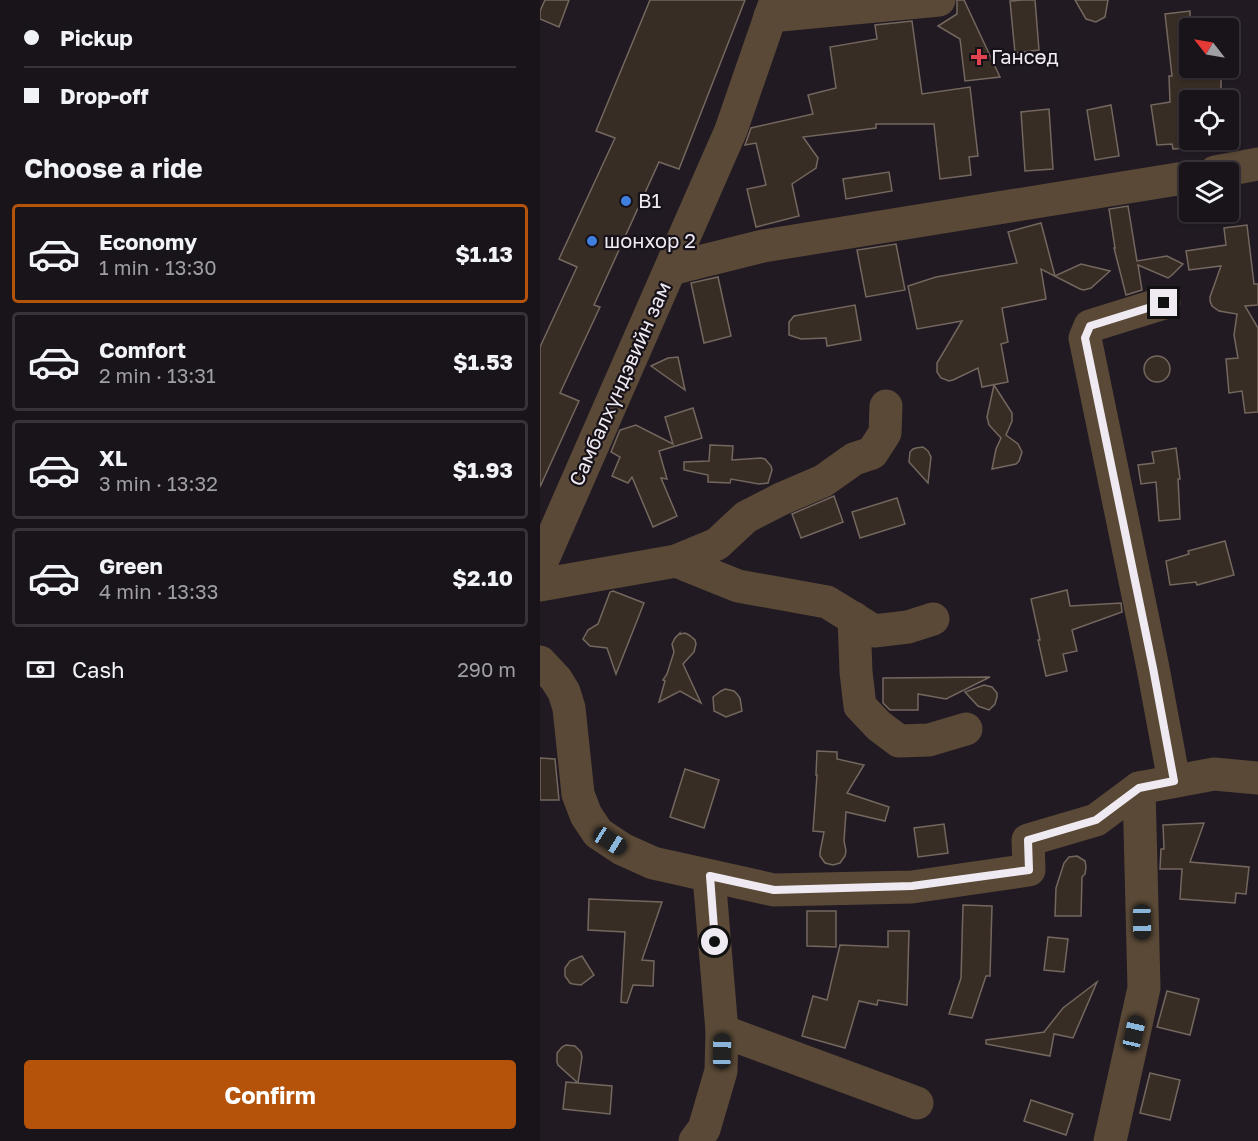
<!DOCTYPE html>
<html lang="en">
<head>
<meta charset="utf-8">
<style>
	:root { --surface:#19141a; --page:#221d23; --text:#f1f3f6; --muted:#9f9ea2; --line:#373339; --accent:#b45309 }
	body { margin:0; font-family:"Golos Text",sans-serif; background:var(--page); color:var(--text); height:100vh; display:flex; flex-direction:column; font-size:22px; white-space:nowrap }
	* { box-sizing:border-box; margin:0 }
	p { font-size:20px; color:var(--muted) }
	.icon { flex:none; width:33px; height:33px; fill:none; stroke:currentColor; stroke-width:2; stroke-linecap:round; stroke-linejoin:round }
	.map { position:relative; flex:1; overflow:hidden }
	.drawer { display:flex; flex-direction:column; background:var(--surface); width:540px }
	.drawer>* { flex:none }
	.top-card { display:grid; align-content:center; height:132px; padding:0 24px; background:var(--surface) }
	.needle { width:39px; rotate:301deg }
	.fabs { position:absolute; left:639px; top:18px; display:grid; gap:12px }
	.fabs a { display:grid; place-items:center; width:60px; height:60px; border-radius:6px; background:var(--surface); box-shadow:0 2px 4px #0004,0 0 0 2px var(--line); font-size:30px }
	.end { position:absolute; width:27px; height:27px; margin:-14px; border:8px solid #efeaf1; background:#111; box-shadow:0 0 0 3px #111 }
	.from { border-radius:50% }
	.car { position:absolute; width:18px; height:36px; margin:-18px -9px; border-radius:8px; box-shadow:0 0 4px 2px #0007; background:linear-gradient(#222 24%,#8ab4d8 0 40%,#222 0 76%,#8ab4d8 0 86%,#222 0) }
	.top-card b { display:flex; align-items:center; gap:21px; height:57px; font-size:22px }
	.top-card b+b { border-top:2px solid var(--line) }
	.top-card i { width:15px; height:15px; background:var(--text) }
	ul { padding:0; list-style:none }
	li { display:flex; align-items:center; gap:18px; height:99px; margin:0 12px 9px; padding:0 12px; border:3px solid var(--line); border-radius:6px }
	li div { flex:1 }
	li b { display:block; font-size:22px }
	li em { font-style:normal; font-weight:700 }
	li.selected { border-color:var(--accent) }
	li>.icon { width:54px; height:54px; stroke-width:1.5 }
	h2 { padding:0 24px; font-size:27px; line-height:72px }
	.pay { display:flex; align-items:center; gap:15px; height:66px; padding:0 24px; font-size:22px }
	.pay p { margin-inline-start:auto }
	.primary-button { display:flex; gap:12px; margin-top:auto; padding:12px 24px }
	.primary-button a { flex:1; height:69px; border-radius:6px; background:var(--accent); color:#fff; font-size:24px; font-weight:700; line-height:69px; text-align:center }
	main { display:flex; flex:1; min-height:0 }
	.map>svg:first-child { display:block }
	.building { fill:#382d25; stroke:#73675e; stroke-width:1.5 }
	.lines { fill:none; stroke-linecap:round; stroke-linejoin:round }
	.minor { stroke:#5a4937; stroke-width:33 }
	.route { stroke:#efeaf1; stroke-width:8 }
	.health-dot { fill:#e0444e; stroke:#17111a; stroke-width:2 }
	.shop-dot { fill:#3f7fe0; stroke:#17111a; stroke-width:2 }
	.labels { text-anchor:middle; stroke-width:4.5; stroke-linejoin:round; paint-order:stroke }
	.poi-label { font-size:20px; fill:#efeaf1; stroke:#17111a; text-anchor:start }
	.street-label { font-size:20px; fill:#efeaf1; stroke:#17111a }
</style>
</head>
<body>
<main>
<section class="drawer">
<div class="top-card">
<b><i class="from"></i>Pickup</b>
<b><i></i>Drop-off</b>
</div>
<h2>Choose a ride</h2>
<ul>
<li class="selected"><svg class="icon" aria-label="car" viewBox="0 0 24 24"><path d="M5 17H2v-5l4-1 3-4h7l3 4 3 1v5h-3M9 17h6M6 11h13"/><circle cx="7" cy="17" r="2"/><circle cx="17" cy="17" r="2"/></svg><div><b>Economy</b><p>1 min · 13:30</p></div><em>$1.13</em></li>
<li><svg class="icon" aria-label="car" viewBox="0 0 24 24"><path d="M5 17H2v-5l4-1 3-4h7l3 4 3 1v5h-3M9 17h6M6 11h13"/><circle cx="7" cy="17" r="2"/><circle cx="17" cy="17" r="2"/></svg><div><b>Comfort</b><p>2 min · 13:31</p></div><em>$1.53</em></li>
<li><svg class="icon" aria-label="car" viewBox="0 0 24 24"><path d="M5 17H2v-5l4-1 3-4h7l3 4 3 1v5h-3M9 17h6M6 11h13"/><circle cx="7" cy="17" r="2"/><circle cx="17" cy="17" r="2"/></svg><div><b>XL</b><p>3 min · 13:32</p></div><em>$1.93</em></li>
<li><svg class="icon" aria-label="car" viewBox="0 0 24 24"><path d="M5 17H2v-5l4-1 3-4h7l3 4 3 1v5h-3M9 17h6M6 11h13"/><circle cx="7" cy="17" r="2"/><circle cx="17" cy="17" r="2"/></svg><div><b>Green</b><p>4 min · 13:33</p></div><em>$2.10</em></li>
</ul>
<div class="pay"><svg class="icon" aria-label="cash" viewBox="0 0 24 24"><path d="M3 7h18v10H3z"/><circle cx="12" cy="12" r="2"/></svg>Cash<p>290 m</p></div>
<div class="primary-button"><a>Confirm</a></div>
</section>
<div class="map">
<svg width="718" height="1141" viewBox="0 0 718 1141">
	<rect width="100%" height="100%" fill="#211a23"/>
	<g class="building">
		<polygon points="5,0 29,0 19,27 0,19 0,11"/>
		<polygon points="110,0 205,0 139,169 119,162 54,305 60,307 20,393 39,401 0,487 0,347 37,267 19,259 75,138 56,131"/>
		<polygon points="417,0 424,0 460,77 425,81 420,39 398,26 417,14"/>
		<polygon points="483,0 495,0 499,50 475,53 470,1"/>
		<polygon points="535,0 568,0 565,17 556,22 546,19"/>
		<polygon points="650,11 650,76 681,72 681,88 668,100 650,100 650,148 633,149 632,144 617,145 611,105 630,102 629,76 632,76 625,14"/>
		<polygon points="372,21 382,94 430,87 438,156 429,157 431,175 400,179 394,124 336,124 336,128 263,137 278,158 276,168 252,184 259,216 216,227 207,189 226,185 216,143 205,145 211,128 273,114 268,95 296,88 290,47 337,39 335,25"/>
		<polygon points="571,105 579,156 555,160 547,110"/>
		<polygon points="509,109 513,169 485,171 481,112"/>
		<polygon points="349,172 352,191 306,199 303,179"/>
		<polygon points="588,206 597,261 627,256 643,264 632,275 628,278 598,265 602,290 586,295 574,248 575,248 569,209"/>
		<polygon points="501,223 515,276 541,264 570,271 551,288 544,290 540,289 501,269 506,299 462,308 468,342 461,344 468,382 442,387 438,368 413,380 409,381 401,378 397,372 397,363 422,321 377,329 368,286 396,277 477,263 468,232"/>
		<polygon points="707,225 714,284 718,284 718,305 705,306 718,328 718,412 705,413 702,391 689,393 686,359 698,358 694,335 697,314 679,311 672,306 670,301 670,297 681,266 649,270 646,251 686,245 684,228"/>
		<polygon points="356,244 365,290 326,297 317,250"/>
		<polygon points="178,277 191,336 164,343 151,283"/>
		<polygon points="315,305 321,340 287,346 286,338 261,339 249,335 249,322 254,316"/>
		<circle cx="617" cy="369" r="13"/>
		<polygon points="138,357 145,390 111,366 128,358"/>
		<polygon points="454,385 472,413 472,421 466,435 478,444 482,452 479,461 476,464 452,469 456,449 461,438 449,425 447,417"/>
		<polygon points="153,408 162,438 119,451 127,479 121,478 137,516 113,527 92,477 88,483 72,476 80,457 71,452 80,430 96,425 133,444 125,417"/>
		<polygon points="170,445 193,446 192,460 221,458 225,459 231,466 232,470 228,483 219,484 191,479 190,483 168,482 168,475 144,470 144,462 169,461"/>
		<polygon points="383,447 388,451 391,457 388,483 369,462 370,452 373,449 376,448"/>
		<polygon points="636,448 640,479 638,479 640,519 619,521 616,482 601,484 598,465 614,463 612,452"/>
		<polygon points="294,496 303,522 261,538 252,514"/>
		<polygon points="357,498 365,524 320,538 312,512"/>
		<polygon points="685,541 694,575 657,585 656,582 630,585 626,561 649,554 648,551"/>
		<polygon points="527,590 530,606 581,603 582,612 532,630 537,651 523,654 527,671 506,676 498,640 500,640 491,599"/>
		<polygon points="73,591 104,603 76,674 67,648 50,646 43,639 48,630 58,624 70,592"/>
		<polygon points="140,633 140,634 145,633 149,635 155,640 156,644 154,652 143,664 161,703 140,691 119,702 125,681 123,680 127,674 134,652 132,644 135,638"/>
		<polygon points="450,677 406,699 378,694 378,710 350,710 343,703 343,678"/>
		<polygon points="444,685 452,687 457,693 457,697 455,704 449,710 438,706 425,692"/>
		<polygon points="185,689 194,691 197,694 200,698 202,711 186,717 174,711 173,697 181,691"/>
		<polygon points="277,751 297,752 297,759 324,765 307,793 349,807 345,821 306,812 304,841 306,851 305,856 300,863 293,865 285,863 280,856 280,852 284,832 273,831 277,775 276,775"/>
		<polygon points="0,758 15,759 19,800 0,800"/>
		<polygon points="145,769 179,780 164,828 130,817"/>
		<polygon points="664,823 650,862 709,867 706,894 696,893 695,903 640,899 642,869 620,869 621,849 624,849 623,825"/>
		<polygon points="404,824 408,853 378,857 374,828"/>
		<polygon points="537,856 545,861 546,867 545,874 542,877 541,916 515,916 516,888 524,863 529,857"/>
		<polygon points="49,899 122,902 102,960 114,961 113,986 93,985 87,1003 81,1002 85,932 48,930"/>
		<polygon points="423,905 452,906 450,976 446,976 432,1018 409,1014 421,978"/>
		<polygon points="267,911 296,911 296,947 267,946"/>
		<polygon points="348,931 369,931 367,1005 338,1000 337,1005 319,1001 305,1048 262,1036 273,996 287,1000 300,945 348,947"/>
		<polygon points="508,937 528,939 524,972 504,970"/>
		<polygon points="42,956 54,975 41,985 33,984 30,983 25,976 25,968 30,961"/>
		<polygon points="557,982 533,1038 514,1034 510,1056 446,1044 446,1040 505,1032 504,1032 523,1008"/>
		<polygon points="627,991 659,999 650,1035 617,1027"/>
		<polygon points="26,1045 35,1046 41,1052 42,1057 38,1083 72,1086 70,1114 23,1109 26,1082 38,1083 18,1065 17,1062 17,1053 22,1047"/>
		<polygon points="610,1073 640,1080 630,1120 600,1113"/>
		<polygon points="491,1100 533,1114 526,1135 484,1121"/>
	</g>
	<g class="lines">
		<g class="minor">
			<polyline points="230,16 399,0"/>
			<polyline points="675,172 718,164"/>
			<polyline points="131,269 223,246 650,177"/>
			<polyline points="624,303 550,326 545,338 613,668 634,781"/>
			<polyline points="136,561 177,544 206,517 241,499 283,481 314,459 332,453 345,433 346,406"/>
			<polyline points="0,566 191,130 236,0"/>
			<polyline points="0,585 136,561 198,586 287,602 334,631 368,627 393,619"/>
			<polyline points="314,618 316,672 320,706 339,726 359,741 389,740 426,729"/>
			<polyline points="0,662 16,679 24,692 29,708 38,794 46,815 58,833 82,849 113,863 234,890 372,887 489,870 488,840 556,820 599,788 674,774 718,778"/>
			<polyline points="182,1031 377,1103"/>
			<polyline points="155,1141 164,1129 181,1071 182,1031 169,876"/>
			<polyline points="570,1141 604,988 599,788"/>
		</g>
	</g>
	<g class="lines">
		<polyline class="route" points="175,942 170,876 234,890 372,886 489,870 488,840 556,820 599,788 634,781 613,668 545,338 550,326 624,303"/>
	</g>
	<path class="health-dot" d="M436 48h6v6h6v6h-6v6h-6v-6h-6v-6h6z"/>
	<g class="shop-dot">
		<circle cx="86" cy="201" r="6"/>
		<circle cx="52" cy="241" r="6"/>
	</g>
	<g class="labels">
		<g class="poi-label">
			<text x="451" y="64">Гансөд</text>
			<text x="98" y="208">В1</text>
			<text x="64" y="248">шонхор 2</text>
		</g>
		<g class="street-label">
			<text transform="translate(80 384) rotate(-66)" y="7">Самбалхүндэвийн зам</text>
		</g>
	</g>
</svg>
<div class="fabs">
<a><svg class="needle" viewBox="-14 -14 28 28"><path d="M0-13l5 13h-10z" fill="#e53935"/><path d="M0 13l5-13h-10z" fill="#9f9ea2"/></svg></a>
<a><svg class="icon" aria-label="locate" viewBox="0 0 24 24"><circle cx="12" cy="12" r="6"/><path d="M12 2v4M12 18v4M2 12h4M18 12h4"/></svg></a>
<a><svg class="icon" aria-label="layers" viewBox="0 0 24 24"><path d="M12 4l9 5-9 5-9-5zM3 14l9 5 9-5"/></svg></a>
</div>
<i class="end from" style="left:175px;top:942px"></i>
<i class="end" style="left:624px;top:303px"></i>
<i class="car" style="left:70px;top:841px;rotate:122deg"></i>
<i class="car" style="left:602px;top:922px;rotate:179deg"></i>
<i class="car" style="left:594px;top:1033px;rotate:13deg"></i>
<i class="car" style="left:182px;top:1051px;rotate:1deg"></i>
</div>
</main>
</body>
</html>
